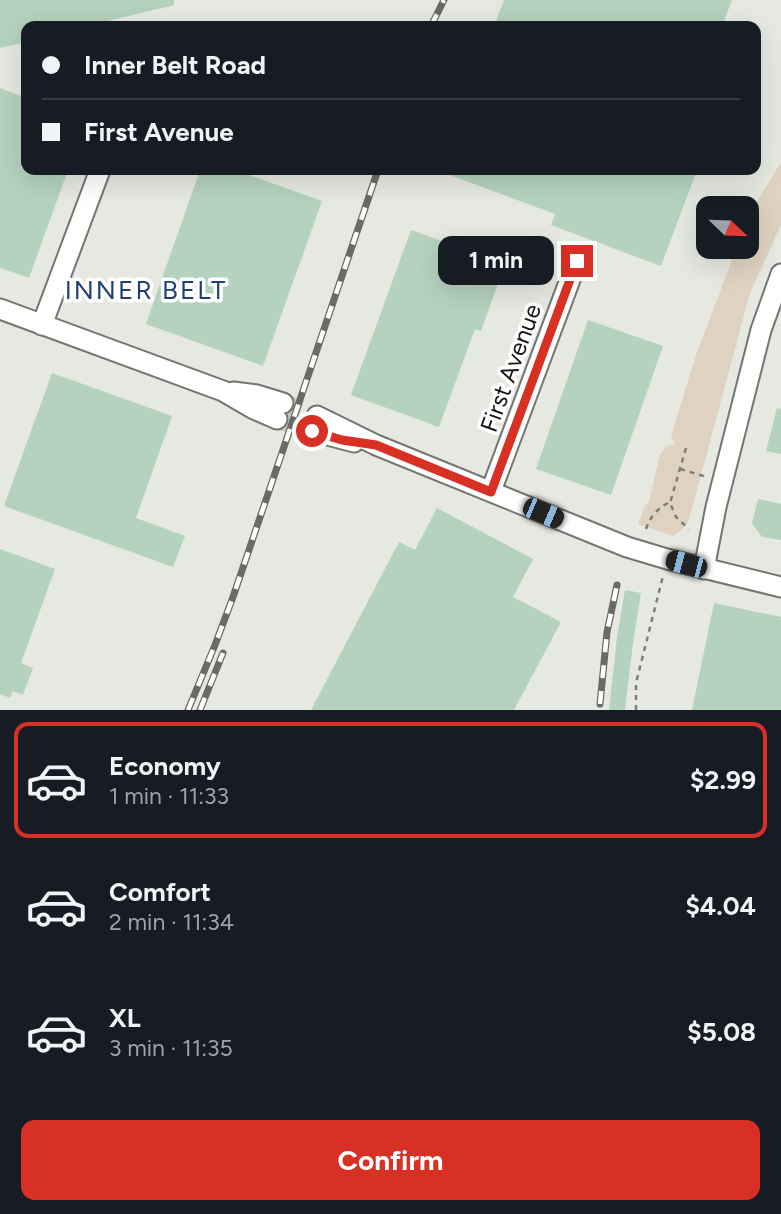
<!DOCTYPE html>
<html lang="en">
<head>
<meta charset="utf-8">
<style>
	:root { --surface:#171b24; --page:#242831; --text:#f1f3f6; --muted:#9ea1a6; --line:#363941; --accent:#d93025 }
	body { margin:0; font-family:Figtree,sans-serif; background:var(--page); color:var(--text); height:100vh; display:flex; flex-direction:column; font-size:26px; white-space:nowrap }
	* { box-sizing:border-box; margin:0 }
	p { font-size:23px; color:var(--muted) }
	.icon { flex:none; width:38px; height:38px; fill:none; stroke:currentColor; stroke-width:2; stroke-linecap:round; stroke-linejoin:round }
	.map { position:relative; height:710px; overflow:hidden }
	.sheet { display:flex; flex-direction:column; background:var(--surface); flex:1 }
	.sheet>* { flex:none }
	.top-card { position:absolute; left:21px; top:21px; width:740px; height:154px; border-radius:14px; box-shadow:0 7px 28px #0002; display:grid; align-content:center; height:154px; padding:0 21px; background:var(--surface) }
	.needle { width:46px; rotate:113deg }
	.buttons { position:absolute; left:696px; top:196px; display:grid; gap:14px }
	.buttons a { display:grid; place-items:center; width:63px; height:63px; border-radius:14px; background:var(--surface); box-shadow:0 7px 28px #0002; font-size:35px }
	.end { position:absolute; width:32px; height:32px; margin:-16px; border:9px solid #d93025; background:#fff; box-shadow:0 0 0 4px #fff }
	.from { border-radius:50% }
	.bubble { position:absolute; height:49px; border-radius:14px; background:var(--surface); box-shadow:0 7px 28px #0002; font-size:23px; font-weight:700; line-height:49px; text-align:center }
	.car { position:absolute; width:21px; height:42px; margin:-21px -10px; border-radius:9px; box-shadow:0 0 5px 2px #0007; background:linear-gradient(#222 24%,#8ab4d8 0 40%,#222 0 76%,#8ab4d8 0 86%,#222 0) }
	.top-card b { display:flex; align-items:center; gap:24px; height:66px; font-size:26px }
	.top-card b+b { border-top:2px solid var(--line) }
	.top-card i { width:18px; height:18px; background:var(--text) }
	ul { padding:12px 0 0; list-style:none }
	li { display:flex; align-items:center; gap:21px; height:116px; margin:0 14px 10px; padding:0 7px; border:4px solid transparent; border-radius:14px }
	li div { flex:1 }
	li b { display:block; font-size:26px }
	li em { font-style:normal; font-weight:700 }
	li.current { border-color:var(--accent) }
	li>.icon { width:63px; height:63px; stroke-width:1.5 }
	.cta { display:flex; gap:14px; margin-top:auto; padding:14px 21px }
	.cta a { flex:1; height:80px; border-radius:14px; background:var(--accent); color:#fff; font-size:28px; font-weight:700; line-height:80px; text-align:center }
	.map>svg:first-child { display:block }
	.green { fill:#dfd2c0 }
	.building { fill:#b4d2bd }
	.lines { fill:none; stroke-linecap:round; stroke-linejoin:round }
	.minor-tunnel { stroke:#c6cac2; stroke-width:19; stroke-dasharray:19 10; stroke-linecap:butt }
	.minor-casing { stroke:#73766f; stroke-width:23 }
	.path { stroke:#7c7f7a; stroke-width:2.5; stroke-dasharray:5 5; stroke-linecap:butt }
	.minor { stroke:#fff; stroke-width:19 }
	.rail-casing { stroke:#686b66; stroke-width:7 }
	.rail { stroke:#fff; stroke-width:4.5; stroke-dasharray:13; stroke-linecap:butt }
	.route { stroke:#d93025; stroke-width:9 }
	.labels { text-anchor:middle; stroke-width:7; stroke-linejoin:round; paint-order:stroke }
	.street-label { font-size:24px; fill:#161715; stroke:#fff }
	.neighbourhood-label { font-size:26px; letter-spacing:2px; fill:#1f3f75; stroke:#fff }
</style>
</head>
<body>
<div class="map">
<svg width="781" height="710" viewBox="0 0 781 710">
	<rect width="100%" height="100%" fill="#e5e9e1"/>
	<polygon class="green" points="780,164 781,165 781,225 750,293 689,520 682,530 673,536 638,524 645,506 649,501 660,455 666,446 675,444 671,436 696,355 737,247 747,247 747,222 756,203"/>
	<g class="building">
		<polygon points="0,0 174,0 174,5 87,26 26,26 26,42 0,48"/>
		<polygon points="504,0 732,0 722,26 494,26"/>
		<polygon points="0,88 26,98 26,170 68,170 29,278 0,268"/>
		<polygon points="200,170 235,170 322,201 263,366 146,324"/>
		<polygon points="439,170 697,170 661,266 551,225 555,214 439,171"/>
		<polygon points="411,230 505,264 481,331 475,329 439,427 351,395"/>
		<polygon points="588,320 663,346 611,495 536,469"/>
		<polygon points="52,373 172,416 136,518 185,536 173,567 4,506"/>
		<polygon points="777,408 781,409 781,454 766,451"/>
		<polygon points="758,499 781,504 781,540 762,537 752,523"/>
		<polygon points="437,508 533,559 513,597 561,622 514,710 311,710 399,542 415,550"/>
		<polygon points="0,549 55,569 21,663 33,668 23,695 13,691 10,698 0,694"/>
		<polygon points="625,590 641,593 633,643 625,710 609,710 617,637"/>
		<polygon points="714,603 781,617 781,710 692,710"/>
	</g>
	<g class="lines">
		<g class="minor-tunnel">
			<polyline points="283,403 317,416"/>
			<polyline points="277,419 312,431"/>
		</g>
		<g class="minor-casing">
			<g id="minor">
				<polyline points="0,309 223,391 254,409 277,419"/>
				<polyline points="42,325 100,170"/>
				<polyline points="233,392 257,395 283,403"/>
				<polyline points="317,416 376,445 627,547 667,559 781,587"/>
				<polyline points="312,431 354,442"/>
				<polyline points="491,491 577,261"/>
				<polyline points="704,569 716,507 761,330 781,274"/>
			</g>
		</g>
		<g class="path">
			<polyline points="686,448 670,503 676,517 689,529"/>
			<polyline points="680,469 707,477"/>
			<path d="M646 529C650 517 657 509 668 503"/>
			<polyline points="636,710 636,683 663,576"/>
		</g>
		<use href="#minor" class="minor"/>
		<g class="rail-casing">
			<g id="rail">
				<polyline points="431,26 444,0"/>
				<polyline points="600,704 607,632 617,585"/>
				<polyline points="188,710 215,645 233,597 378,170"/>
				<polyline points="200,710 223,653"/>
			</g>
		</g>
		<use href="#rail" class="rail"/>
	</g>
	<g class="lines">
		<polyline class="route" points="312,431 342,440 376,445 491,492 577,261"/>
	</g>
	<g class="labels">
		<g class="street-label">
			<text transform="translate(511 368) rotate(-70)" y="8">First Avenue</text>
		</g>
		<g class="neighbourhood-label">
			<text x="146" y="299">INNER BELT</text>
		</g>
	</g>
</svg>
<div class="buttons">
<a><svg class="needle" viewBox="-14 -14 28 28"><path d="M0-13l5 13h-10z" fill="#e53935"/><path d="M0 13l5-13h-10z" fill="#9ea1a6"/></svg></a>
</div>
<i class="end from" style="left:312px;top:431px"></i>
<i class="end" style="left:577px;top:261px"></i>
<div class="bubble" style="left:438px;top:236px;width:116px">1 min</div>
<i class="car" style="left:543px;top:513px;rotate:113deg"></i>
<i class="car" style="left:686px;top:564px;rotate:285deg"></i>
<div class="top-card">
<b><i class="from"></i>Inner Belt Road</b>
<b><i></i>First Avenue</b>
</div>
</div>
<section class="sheet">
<ul>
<li class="current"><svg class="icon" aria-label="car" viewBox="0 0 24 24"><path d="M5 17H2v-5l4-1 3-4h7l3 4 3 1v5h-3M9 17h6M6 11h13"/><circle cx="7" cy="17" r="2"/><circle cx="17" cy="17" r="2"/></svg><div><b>Economy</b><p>1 min · 11:33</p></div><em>$2.99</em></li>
<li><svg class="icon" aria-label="car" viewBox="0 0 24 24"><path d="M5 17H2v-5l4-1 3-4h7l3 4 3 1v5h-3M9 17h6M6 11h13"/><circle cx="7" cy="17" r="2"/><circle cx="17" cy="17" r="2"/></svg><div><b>Comfort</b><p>2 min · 11:34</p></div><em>$4.04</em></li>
<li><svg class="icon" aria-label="car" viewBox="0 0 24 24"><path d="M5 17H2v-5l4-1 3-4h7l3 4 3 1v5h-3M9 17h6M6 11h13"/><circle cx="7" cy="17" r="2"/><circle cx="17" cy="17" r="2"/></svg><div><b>XL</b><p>3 min · 11:35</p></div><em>$5.08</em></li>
</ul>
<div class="cta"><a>Confirm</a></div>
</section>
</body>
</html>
